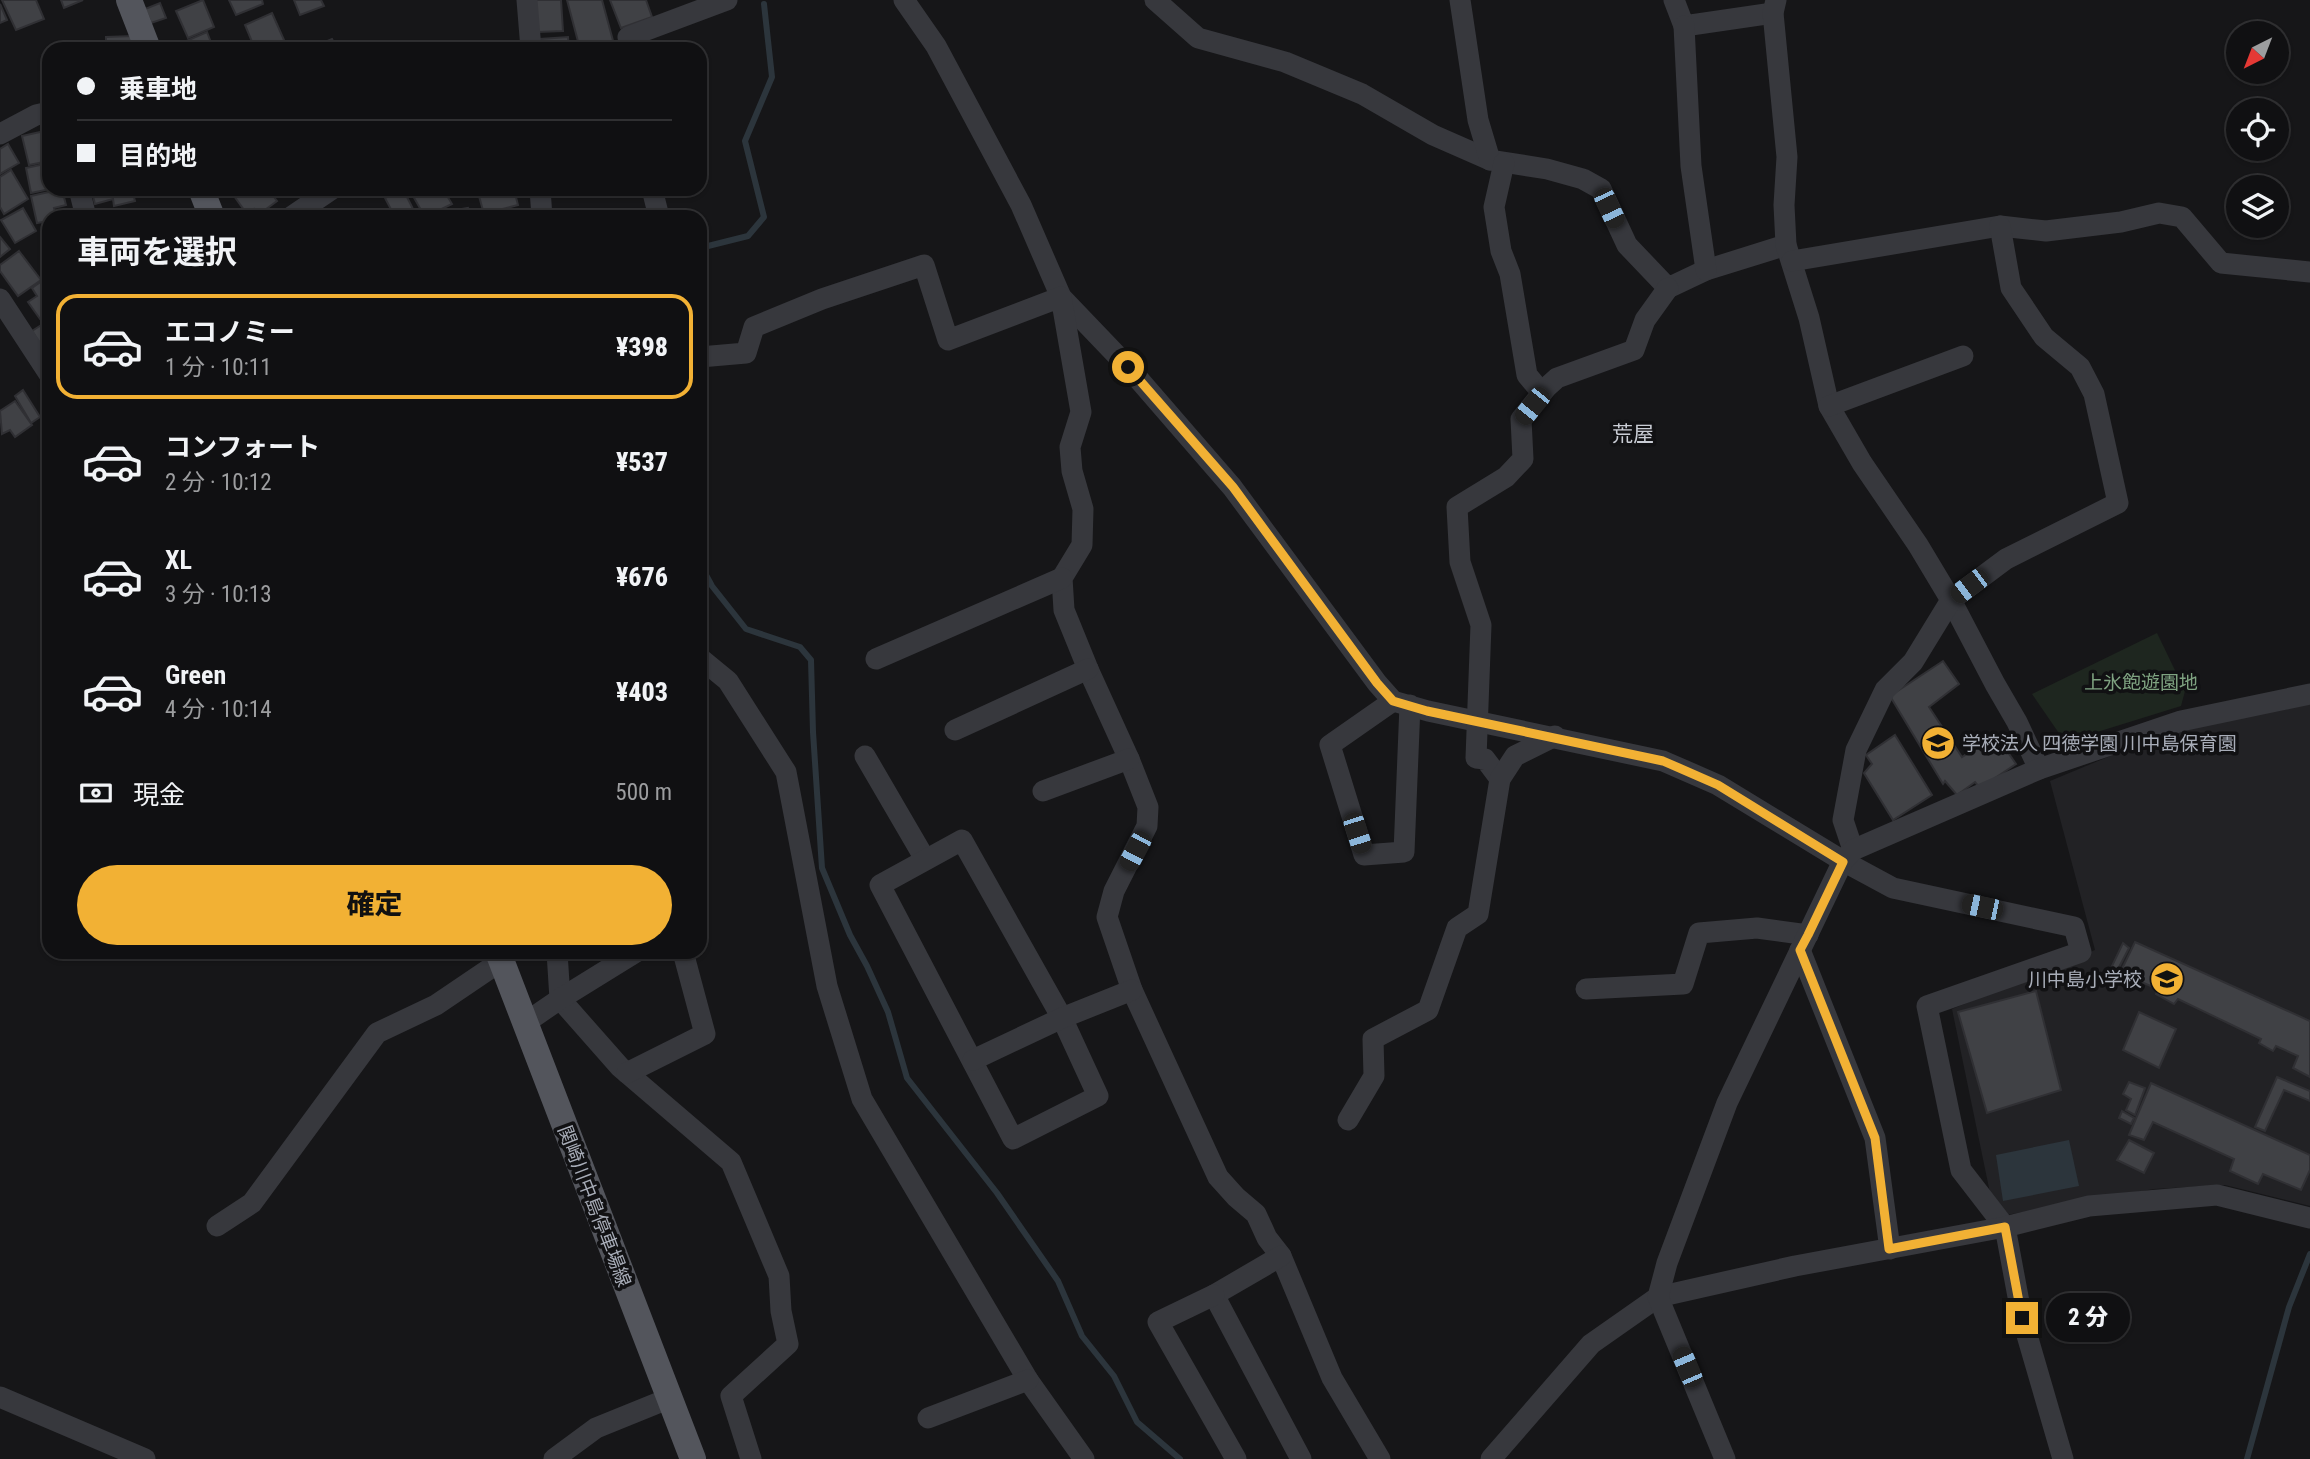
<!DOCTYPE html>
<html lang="ja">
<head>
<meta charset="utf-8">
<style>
	:root { --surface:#101012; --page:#1e1e20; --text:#f1f3f6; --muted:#9c9d9f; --line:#303032; --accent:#f2b134 }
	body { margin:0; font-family:"Roboto Condensed","Noto Sans JP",sans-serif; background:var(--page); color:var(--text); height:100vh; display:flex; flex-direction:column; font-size:26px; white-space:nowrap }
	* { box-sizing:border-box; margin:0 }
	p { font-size:23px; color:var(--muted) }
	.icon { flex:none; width:38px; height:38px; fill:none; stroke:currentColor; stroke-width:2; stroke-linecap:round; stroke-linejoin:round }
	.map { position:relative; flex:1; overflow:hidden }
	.drawer { position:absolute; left:42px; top:210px; width:665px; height:749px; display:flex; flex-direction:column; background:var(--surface); border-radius:21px; box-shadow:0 2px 5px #0004,0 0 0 2px var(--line) }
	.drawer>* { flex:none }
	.guide { position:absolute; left:42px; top:42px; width:665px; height:154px; border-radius:21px; box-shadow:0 2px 5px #0004,0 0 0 2px var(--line); display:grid; align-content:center; height:154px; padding:0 35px; background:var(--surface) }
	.needle { width:46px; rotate:222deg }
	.tools { position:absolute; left:2226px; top:21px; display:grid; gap:14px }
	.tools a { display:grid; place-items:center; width:63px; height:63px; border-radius:50%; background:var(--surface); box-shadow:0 2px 5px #0004,0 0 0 2px var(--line); font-size:35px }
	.end { position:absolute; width:32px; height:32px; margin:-16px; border:9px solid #f2b134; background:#111; box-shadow:0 0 0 4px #111 }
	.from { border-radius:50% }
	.bubble { position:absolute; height:49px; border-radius:24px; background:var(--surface); box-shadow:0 2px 5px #0004,0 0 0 2px var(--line); font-size:23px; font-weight:800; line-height:49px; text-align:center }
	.car { position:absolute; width:21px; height:42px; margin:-21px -10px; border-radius:9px; box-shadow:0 0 5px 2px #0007; background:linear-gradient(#222 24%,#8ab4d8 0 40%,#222 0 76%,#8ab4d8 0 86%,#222 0) }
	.guide b { display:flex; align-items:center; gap:24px; height:66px; font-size:26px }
	.guide b+b { border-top:2px solid var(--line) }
	.guide i { width:18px; height:18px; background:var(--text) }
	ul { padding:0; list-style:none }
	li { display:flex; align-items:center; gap:21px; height:105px; margin:0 14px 10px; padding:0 21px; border:4px solid transparent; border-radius:21px }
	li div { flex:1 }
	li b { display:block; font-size:26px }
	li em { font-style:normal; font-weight:800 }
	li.selected { border-color:var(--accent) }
	li>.icon { width:63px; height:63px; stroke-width:1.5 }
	h2 { padding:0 35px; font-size:32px; line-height:84px }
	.pay { display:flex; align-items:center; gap:18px; height:77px; padding:0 35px; font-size:26px }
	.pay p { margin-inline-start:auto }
	.action { display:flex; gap:14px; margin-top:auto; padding:14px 35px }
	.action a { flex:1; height:80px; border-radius:42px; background:var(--accent); color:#111; font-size:28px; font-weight:800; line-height:80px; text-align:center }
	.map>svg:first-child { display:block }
	.built { fill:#222225 }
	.green { fill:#1e261f }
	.water { fill:#2c353c }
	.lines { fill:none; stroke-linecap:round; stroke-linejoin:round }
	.stream { stroke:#2c353c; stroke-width:6 }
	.building { fill:#404145; stroke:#303034; stroke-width:2 }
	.minor { stroke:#37383d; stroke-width:21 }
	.major { stroke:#53555c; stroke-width:26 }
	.route { stroke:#f2b134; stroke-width:9 }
	.labels { text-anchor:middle; stroke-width:7; stroke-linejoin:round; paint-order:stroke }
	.park-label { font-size:19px; fill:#7fa381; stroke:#111113 }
	.poi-label { font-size:19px; fill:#a8adb8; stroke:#111113; text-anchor:start }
	.street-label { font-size:19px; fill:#a8adb8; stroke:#111113 }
	.neighbourhood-label { font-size:21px; fill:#c9ccd4; stroke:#111113 }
</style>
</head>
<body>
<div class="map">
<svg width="2310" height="1459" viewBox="0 0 2310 1459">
	<rect width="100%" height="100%" fill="#161618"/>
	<polygon class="built" points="2310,698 2310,1206 2225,1185 2154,1189 1995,1217 1952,1009 2095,950 2050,781 2187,724"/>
	<polygon class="green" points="2157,633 2185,691 2181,706 2065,742 2032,694"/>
	<polygon class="water" points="2069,1140 2079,1186 2003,1201 1996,1155"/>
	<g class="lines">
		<g class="stream">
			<polyline points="700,248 748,236 764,217 745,141 772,77 764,4"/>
			<polyline points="700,564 712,586 746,629 800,647 811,660 813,732 822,868 850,935 867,966 888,1012 907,1078 997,1193 1058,1281 1082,1336 1114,1376 1137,1422 1180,1459"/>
			<polyline points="2247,1459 2289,1307 2310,1254"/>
		</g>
	</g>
	<g class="building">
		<polygon points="2,0 36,0 44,19 16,30"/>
		<polygon points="61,0 83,0 64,8"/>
		<polygon points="203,0 214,27 188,38 176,11"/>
		<polygon points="229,0 262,0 263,4 236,15"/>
		<polygon points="294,0 321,0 324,6 300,15"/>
		<polygon points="535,0 561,0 563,31 538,32"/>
		<polygon points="567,0 602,0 615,48 580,49"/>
		<polygon points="610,0 646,0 652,17 621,28"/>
		<polygon points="160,3 166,18 151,23 145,9"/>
		<polygon points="0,4 7,20 0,23"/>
		<polygon points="272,13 288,49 255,49 245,25"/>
		<polygon points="207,32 212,45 203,49 187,49 184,42"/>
		<polygon points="133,36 133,49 106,49 106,37"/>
		<polygon points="568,37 569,49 541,49 540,39"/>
		<polygon points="332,39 337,49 323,49 320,44"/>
		<polygon points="49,130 49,161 29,165 22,136"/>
		<polygon points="8,144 19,163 0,174 0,149"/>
		<polygon points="49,163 50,189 31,193 26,168"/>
		<polygon points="11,170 28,199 4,214 0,207 0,177"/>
		<polygon points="62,189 66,205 54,208 56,217 49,217 49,221 37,223 31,196"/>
		<polygon points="91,189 117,189 118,193 132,189 135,201 114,206 113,199 95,204"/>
		<polygon points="229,189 268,189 277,201 258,215 254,209 247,214"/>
		<polygon points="403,189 417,217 395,217 385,198"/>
		<polygon points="409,189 443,189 452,204 425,217"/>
		<polygon points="477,189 514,189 518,205 484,214"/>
		<polygon points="23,208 36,231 15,243 1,220"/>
		<polygon points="468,208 470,217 439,217 438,213"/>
		<polygon points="49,223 49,254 42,225"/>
		<polygon points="0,237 10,249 0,257"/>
		<polygon points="19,251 41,280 18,296 0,271 0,265"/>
		<polygon points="49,276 49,313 40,319 28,302 37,296 32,288"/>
		<polygon points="49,320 49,358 32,331"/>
		<polygon points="23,390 40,417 31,423 15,396"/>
		<polygon points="15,401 32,425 15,437 10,430 2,434 0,411"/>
		<polygon points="1943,661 1959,684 1929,707 1962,757 1996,735 2016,764 1980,788 1975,782 1957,795 1945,781 1943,784 1890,696"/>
		<polygon points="1895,735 1932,795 1893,820 1864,773 1872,764 1866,755"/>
		<polygon points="2135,942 2310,1021 2310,1077 2293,1068 2298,1056 2276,1046 2273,1051 2259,1043 2261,1039 2178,999 2174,1004 2156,994 2158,989 2120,973"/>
		<polygon points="2123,943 2129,948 2117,971 2112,966"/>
		<polygon points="2036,991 2061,1090 1987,1113 1958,1012"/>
		<polygon points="2139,1012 2176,1029 2159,1068 2123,1050"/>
		<polygon points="2277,1077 2310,1091 2310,1101 2284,1090 2265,1131 2255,1127"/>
		<polygon points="2129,1082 2145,1088 2135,1115 2126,1110 2131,1099 2123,1094"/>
		<polygon points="2151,1083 2310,1155 2310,1170 2301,1190 2263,1174 2258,1184 2230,1171 2234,1159 2153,1122 2144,1140 2129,1135"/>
		<polygon points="2122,1111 2134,1118 2131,1124 2119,1118"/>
		<polygon points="2129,1140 2154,1153 2144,1173 2117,1160"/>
	</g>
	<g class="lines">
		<g class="minor">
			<polyline points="527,0 531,49"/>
			<polyline points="904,0 936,46 1021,205 1061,297 1128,367 1232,487 1377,683 1393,701 1428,711 1663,761 1718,785 1843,861 1893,888 2074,927 2081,952 1927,1006 1961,1170 2005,1227 2022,1318 2063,1459"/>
			<polyline points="1155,0 1198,38 1285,62 1362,94 1433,135 1490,160 1547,169 1583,179 1601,189 1627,245 1668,288 1706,270 1786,245"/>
			<polyline points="1460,0 1478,120 1490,160"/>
			<polyline points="1674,0 1684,26 1773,13"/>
			<polyline points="1776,0 1773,13 1787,157 1784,205 1786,245 1809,318 1829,406 1862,463 1918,545 1951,600 1995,684 2017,722 2039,769"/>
			<polyline points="1684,26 1691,166 1706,270"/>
			<polyline points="632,49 628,37 727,0"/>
			<polyline points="0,134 36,115 49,112"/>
			<polyline points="1504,163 1494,207 1501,251 1510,274 1527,375 1542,393"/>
			<polyline points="79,189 86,217"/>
			<polyline points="540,189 542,217"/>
			<polyline points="652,189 659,217"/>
			<polyline points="291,217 332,189"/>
			<polyline points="1792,261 2000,226 2046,231 2121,222 2159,213 2182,217 2221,263 2310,272"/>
			<polyline points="0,299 49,374"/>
			<polyline points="700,357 746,353 754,327 822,299 924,265 948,340 1061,297 1081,412 1070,447 1072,471 1083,509 1082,545 1062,578 1064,610 1088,669 1129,759 1148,807 1147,826 1114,891 1107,917 1132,990 1218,1177 1236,1197 1256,1214 1267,1238 1281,1256 1332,1378 1380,1459"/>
			<polyline points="1829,406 1963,356"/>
			<polyline points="700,658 728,681 786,772 827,986 862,1099 1028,1380 1084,1459"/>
			<polyline points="876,659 1062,578"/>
			<polyline points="1393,701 1330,745 1364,855 1404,852 1410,705"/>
			<polyline points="955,730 1088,669"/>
			<polyline points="865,756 925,859"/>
			<polyline points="1500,779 1485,759 1476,758 1481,625 1460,562 1457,507 1506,477 1523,459 1521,419 1547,387 1557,378 1634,350 1645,320 1668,288"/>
			<polyline points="1043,791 1129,759"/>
			<polygon points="962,840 1062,1018 1098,1096 1013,1139 880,885"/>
			<polyline points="1853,850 1843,820 1856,750 1885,690 1913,662 1951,600 2006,559 2118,503 2094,394 2080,367 2044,337 2011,288 2000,226"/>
			<polyline points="1800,950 1875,1138 1890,1249"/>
			<polyline points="557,952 560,999 620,1067 731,1162 779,1276 781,1311 788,1344 731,1396 751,1459"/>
			<polyline points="1586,989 1683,984 1699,933 1757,928 1808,935"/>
			<polyline points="525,1023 560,999 636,952"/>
			<polyline points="973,1060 1062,1018 1132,990"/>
			<polyline points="627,1073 705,1034 683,952"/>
			<polyline points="1348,1120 1374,1076 1373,1039 1428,1010 1457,928 1478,914 1500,779 1515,756 1555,736"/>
			<polyline points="217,1226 252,1203 377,1033 436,1005 501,961"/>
			<polyline points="1281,1256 1214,1295 1301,1459"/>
			<polyline points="1214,1295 1158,1322 1236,1459"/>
			<polyline points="0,1397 145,1459"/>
			<polyline points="928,1418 1028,1380"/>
			<polyline points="554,1459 596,1428 670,1398"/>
			<polyline points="1491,1459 1591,1344 1658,1297 1795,1266 2005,1227 2089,1206 2217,1195 2310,1218"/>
			<polyline points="1725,1459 1658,1297 1667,1263 1727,1103 1843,861 1853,850 2039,769 2181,721 2310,694"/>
		</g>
		<g class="major">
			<polyline points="129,0 148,49"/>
			<polyline points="201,189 212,217"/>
			<polyline points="498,952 693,1459"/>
		</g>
	</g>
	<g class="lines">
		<polyline class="route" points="1128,367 1233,487 1377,683 1393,701 1427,711 1663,761 1718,785 1843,862 1808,935 1800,950 1875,1138 1889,1249 2005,1227 2022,1318"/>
	</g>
	<defs>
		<g id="school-disc" transform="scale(1.75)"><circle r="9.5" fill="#f2b134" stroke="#111113"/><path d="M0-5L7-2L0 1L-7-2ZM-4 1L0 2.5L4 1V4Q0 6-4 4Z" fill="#111"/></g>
	</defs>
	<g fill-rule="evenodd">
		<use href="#school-disc" x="1938" y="743"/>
		<use href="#school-disc" x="2167" y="979"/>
	</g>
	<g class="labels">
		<g class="park-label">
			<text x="2141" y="689">上氷飽遊園地</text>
		</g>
		<g class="poi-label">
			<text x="1962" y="750">学校法人 四徳学園 川中島保育園</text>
			<text x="2142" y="986" text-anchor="end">川中島小学校</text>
		</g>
		<g class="street-label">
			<text transform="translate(595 1206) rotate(69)" y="7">関崎川中島停車場線</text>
		</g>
		<g class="neighbourhood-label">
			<text x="1633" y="441">荒屋</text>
		</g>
	</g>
</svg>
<div class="tools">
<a><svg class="needle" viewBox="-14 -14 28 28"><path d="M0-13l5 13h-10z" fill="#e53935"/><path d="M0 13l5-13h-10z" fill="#9c9d9f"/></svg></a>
<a><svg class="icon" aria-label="locate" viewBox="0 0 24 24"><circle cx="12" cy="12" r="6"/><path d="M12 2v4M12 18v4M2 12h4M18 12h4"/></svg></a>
<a><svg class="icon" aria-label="layers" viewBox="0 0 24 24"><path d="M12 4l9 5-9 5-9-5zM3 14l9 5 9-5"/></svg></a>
</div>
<i class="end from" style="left:1128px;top:367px"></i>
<i class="end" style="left:2022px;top:1318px"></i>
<div class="bubble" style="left:2046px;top:1293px;width:84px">2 分</div>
<i class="car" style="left:1609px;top:208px;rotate:155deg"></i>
<i class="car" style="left:1532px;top:406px;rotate:219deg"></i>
<i class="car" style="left:1969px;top:586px;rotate:233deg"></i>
<i class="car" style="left:1357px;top:833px;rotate:162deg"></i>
<i class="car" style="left:1135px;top:851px;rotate:208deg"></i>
<i class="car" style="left:1982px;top:907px;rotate:282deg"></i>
<i class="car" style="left:1687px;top:1367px;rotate:337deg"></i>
<div class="guide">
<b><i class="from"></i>乗車地</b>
<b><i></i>目的地</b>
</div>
<section class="drawer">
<h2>車両を選択</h2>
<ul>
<li class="selected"><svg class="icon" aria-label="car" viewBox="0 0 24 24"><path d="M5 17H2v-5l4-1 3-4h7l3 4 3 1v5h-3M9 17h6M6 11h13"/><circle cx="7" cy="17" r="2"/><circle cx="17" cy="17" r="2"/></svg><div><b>エコノミー</b><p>1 分 · 10:11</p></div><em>¥398</em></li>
<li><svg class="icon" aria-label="car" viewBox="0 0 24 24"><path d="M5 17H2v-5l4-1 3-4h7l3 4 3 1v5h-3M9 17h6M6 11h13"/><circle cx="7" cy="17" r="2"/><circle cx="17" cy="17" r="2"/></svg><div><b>コンフォート</b><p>2 分 · 10:12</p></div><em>¥537</em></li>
<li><svg class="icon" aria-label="car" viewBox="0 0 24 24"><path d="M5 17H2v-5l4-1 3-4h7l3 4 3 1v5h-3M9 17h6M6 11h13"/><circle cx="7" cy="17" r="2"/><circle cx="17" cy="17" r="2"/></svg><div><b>XL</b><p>3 分 · 10:13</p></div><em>¥676</em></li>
<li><svg class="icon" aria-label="car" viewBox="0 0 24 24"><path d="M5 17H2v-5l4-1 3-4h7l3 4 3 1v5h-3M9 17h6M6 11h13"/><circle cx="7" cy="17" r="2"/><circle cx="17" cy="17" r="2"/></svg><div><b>Green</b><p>4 分 · 10:14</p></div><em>¥403</em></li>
</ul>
<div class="pay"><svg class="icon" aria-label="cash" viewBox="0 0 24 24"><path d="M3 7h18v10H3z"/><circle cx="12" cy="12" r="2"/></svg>現金<p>500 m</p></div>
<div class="action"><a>確定</a></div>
</section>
</div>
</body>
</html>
